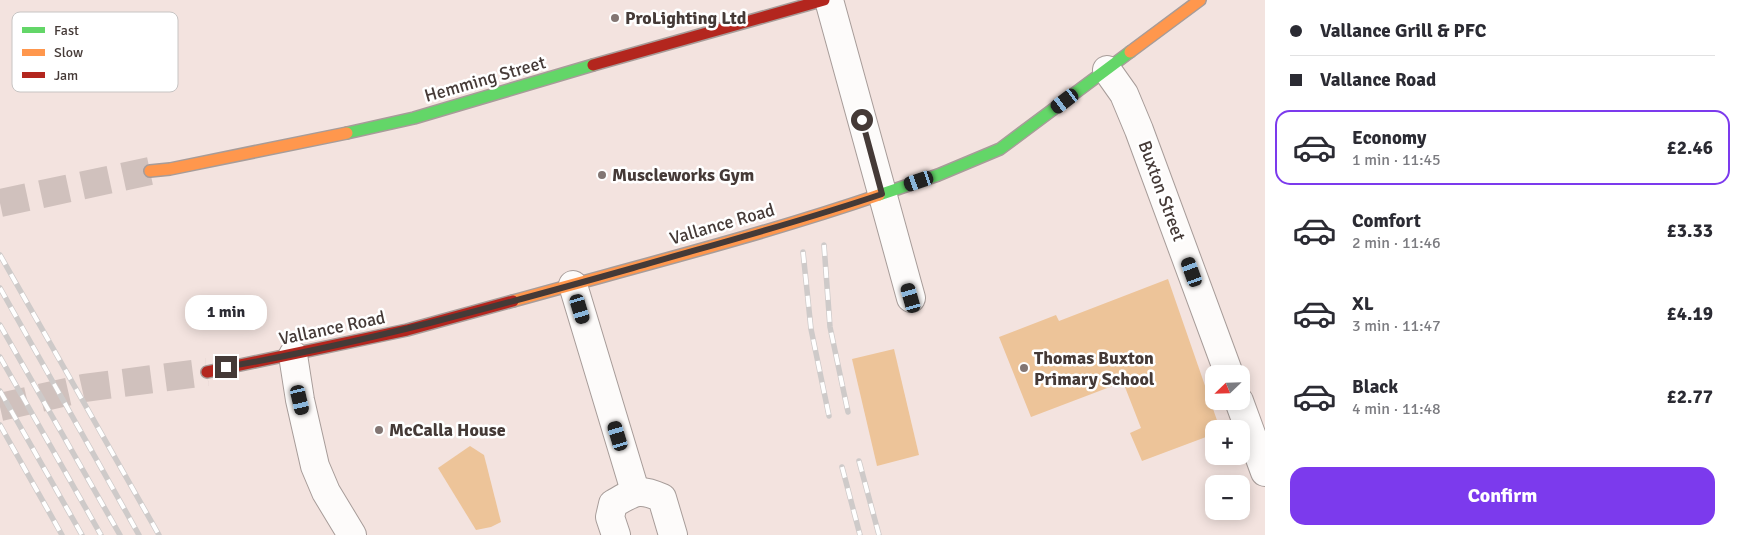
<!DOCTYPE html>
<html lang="en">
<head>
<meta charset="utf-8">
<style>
	:root { --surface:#fff; --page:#f2f2f3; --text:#2b2b33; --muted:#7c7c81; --line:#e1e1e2; --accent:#7c3aed }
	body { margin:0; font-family:Signika,sans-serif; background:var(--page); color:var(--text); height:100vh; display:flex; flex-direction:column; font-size:19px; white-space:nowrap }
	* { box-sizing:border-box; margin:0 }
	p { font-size:16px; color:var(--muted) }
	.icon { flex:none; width:28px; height:28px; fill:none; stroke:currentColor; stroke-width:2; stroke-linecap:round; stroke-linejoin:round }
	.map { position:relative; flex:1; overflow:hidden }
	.details { display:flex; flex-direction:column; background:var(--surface); width:475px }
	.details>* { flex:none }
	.guide { display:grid; align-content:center; height:110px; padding:0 25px; background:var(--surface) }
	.needle { width:32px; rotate:247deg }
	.fabs { position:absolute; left:1205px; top:365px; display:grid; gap:10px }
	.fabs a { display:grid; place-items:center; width:45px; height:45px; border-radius:10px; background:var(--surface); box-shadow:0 2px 12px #0003; font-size:25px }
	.end { position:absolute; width:22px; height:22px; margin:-11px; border:6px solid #453a37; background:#fff; box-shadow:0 0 0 2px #fff }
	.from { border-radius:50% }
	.bubble { position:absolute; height:35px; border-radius:15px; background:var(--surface); box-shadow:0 2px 12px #0003; font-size:16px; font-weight:700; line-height:35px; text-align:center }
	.car { position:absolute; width:15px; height:30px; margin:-15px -8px; border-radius:6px; box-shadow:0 0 4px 1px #0007; background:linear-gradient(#222 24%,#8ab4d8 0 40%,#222 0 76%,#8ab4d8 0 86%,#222 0) }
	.guide b { display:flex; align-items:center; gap:18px; height:48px; font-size:19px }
	.guide b+b { border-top:1px solid var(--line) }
	.guide i { width:12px; height:12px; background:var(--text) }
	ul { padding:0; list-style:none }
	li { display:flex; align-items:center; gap:15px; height:75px; margin:0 10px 8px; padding:0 15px; border:2px solid transparent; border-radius:15px }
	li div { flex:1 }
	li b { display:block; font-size:19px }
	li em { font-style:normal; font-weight:700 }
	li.active { border-color:var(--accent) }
	li>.icon { width:45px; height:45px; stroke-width:1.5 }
	.button { display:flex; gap:10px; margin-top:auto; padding:10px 25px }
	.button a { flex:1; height:58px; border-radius:15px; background:var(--accent); color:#fff; font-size:20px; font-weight:700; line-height:58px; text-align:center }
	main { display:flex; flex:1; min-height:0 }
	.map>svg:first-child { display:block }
	.green { fill:#edc499 }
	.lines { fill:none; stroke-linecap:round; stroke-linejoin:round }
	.secondary-tunnel { stroke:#d0c1bd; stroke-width:28; stroke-dasharray:28 14; stroke-linecap:butt }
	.street-casing { stroke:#a79c99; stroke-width:30 }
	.fast-casing { stroke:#a79c99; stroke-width:14 }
	.slow-casing { stroke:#a79c99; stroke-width:14 }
	.jam-casing { stroke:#a79c99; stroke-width:14 }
	.street { stroke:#fdfbfa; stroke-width:28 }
	.fast { stroke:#63d668; stroke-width:11 }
	.slow { stroke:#ff974d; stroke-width:11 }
	.jam { stroke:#b3261e; stroke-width:11 }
	.rail-casing { stroke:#cecac9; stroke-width:5.5 }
	.rail { stroke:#fff; stroke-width:4; stroke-dasharray:11; stroke-linecap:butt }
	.route { stroke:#453a37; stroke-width:6 }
	.poi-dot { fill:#827572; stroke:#fff; stroke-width:2 }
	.labels { text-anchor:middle; stroke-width:5; stroke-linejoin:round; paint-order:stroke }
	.poi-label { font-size:18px; font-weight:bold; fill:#453a37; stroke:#fff; text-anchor:start }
	.street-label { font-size:18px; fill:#453a37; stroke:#fff }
	.key { fill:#fff; stroke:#c7c4c3; stroke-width:1 }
	.key-label { font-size:14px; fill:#453a37 }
</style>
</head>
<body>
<main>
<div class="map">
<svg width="1265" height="535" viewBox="0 0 1265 535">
	<rect width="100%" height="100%" fill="#f3e3df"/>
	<g class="green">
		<polygon points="1168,279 1220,429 1214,429 1214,434 1142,461 1130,433 1141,428 1123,382 1031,417 999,337 1056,315 1059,321"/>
		<polygon points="894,349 919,455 877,466 852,359"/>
		<polygon points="470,446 484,455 501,522 491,527 476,530 438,468"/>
	</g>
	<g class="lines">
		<g class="secondary-tunnel">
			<polyline points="0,203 150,171"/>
			<polyline points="0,407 84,388 207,372"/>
		</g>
		<g class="street-casing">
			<g id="street">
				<polyline points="829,0 911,298"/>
				<polyline points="1107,70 1124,94 1139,130 1229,374"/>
				<polyline points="573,285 635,491"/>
				<polyline points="293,355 300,400 315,466 326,492 352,535"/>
				<polyline points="1239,401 1265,472"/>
				<path d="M616 535 610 517 613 504C634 492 638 487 662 498L673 535"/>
			</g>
		</g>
		<g class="fast-casing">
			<g id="fast">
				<polyline points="347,133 414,118 593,65"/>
				<polyline points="879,195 938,175 1000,149 1130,52"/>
			</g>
		</g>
		<g class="slow-casing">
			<g id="slow">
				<polyline points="1130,52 1200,0"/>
				<polyline points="150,171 170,169 347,133"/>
				<path d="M513 301C635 267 759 236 879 195"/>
			</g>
		</g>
		<g class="jam-casing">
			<g id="jam">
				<polyline points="593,65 824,0"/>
				<polyline points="207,372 407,330 513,301"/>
			</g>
		</g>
		<use href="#street" class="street"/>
		<use href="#fast" class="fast"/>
		<use href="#slow" class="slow"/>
		<use href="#jam" class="jam"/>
		<g class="rail-casing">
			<g id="rail">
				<polyline points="824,245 830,327 848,412"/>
				<polyline points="803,252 811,329 829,416"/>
				<polyline points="0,255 159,535"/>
				<polyline points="0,288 139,535"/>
				<polyline points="0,325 120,535"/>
				<polyline points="0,357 101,535"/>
				<polyline points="0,391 82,535"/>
				<polyline points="0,425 62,535"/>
				<polyline points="859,461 879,535"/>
				<polyline points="842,467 860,535"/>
			</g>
		</g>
		<use href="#rail" class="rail"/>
	</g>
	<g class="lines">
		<path class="route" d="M226 367C364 343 498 306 633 268 716 244 800 222 882 194L862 120"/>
	</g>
	<g class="poi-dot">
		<circle cx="615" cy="18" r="5"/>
		<circle cx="602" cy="175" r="5"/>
		<circle cx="1024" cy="368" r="5"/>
		<circle cx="379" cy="430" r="5"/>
	</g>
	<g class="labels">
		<g class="poi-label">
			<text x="625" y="24">ProLighting Ltd</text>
			<text x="612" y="181">Muscleworks Gym</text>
			<text x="1034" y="364">Thomas Buxton<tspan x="1034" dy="21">Primary School</tspan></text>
			<text x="389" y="436">McCalla House</text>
		</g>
		<g class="street-label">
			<text transform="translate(485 79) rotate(-16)" y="6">Hemming Street</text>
			<text transform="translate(1162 191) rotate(70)" y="6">Buxton Street</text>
			<text transform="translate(722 224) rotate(-16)" y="6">Vallance Road</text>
			<text transform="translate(332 328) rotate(-12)" y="6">Vallance Road</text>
		</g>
	</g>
	<rect x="12" y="12" width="166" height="80" rx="8" class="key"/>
	<rect x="22" y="27" width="23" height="6" fill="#63d668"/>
	<rect x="22" y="49" width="23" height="7" fill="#ff974d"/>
	<rect x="22" y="72" width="23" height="6" fill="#b3261e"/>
	<g class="key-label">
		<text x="54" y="35">Fast</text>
		<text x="54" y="57">Slow</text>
		<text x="54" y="80">Jam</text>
	</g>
</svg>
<div class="fabs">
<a><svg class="needle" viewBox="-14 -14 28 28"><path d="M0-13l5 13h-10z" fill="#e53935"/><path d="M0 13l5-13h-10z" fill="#7c7c81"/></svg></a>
<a>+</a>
<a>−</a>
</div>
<i class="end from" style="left:862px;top:120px"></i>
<i class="end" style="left:226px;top:367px"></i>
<div class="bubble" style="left:185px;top:295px;width:82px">1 min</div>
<i class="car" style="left:1065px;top:101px;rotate:233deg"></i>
<i class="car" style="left:919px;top:181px;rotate:251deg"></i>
<i class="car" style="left:1192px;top:272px;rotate:340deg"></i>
<i class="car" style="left:911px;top:298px;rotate:344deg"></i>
<i class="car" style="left:580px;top:309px;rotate:163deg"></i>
<i class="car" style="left:300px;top:400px;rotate:167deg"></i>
<i class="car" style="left:618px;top:436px;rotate:343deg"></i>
</div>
<section class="details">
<div class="guide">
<b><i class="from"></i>Vallance Grill &amp; PFC</b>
<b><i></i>Vallance Road</b>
</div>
<ul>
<li class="active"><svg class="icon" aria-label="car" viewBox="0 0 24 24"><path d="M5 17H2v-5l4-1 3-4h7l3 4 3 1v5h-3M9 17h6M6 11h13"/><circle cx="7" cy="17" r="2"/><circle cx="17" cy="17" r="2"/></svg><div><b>Economy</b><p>1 min · 11:45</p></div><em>£2.46</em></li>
<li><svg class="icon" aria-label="car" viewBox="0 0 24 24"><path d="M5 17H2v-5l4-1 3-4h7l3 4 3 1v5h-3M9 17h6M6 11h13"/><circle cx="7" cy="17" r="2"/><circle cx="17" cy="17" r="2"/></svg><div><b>Comfort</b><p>2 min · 11:46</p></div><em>£3.33</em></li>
<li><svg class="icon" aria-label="car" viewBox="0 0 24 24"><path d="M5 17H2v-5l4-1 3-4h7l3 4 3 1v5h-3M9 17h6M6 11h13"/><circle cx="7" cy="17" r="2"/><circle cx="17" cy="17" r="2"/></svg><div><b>XL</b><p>3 min · 11:47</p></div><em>£4.19</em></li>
<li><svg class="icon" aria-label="car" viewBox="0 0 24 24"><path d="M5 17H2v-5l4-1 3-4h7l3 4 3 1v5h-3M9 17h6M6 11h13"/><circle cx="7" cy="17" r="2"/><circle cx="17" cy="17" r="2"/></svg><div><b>Black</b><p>4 min · 11:48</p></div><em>£2.77</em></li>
</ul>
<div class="button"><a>Confirm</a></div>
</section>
</main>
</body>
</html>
